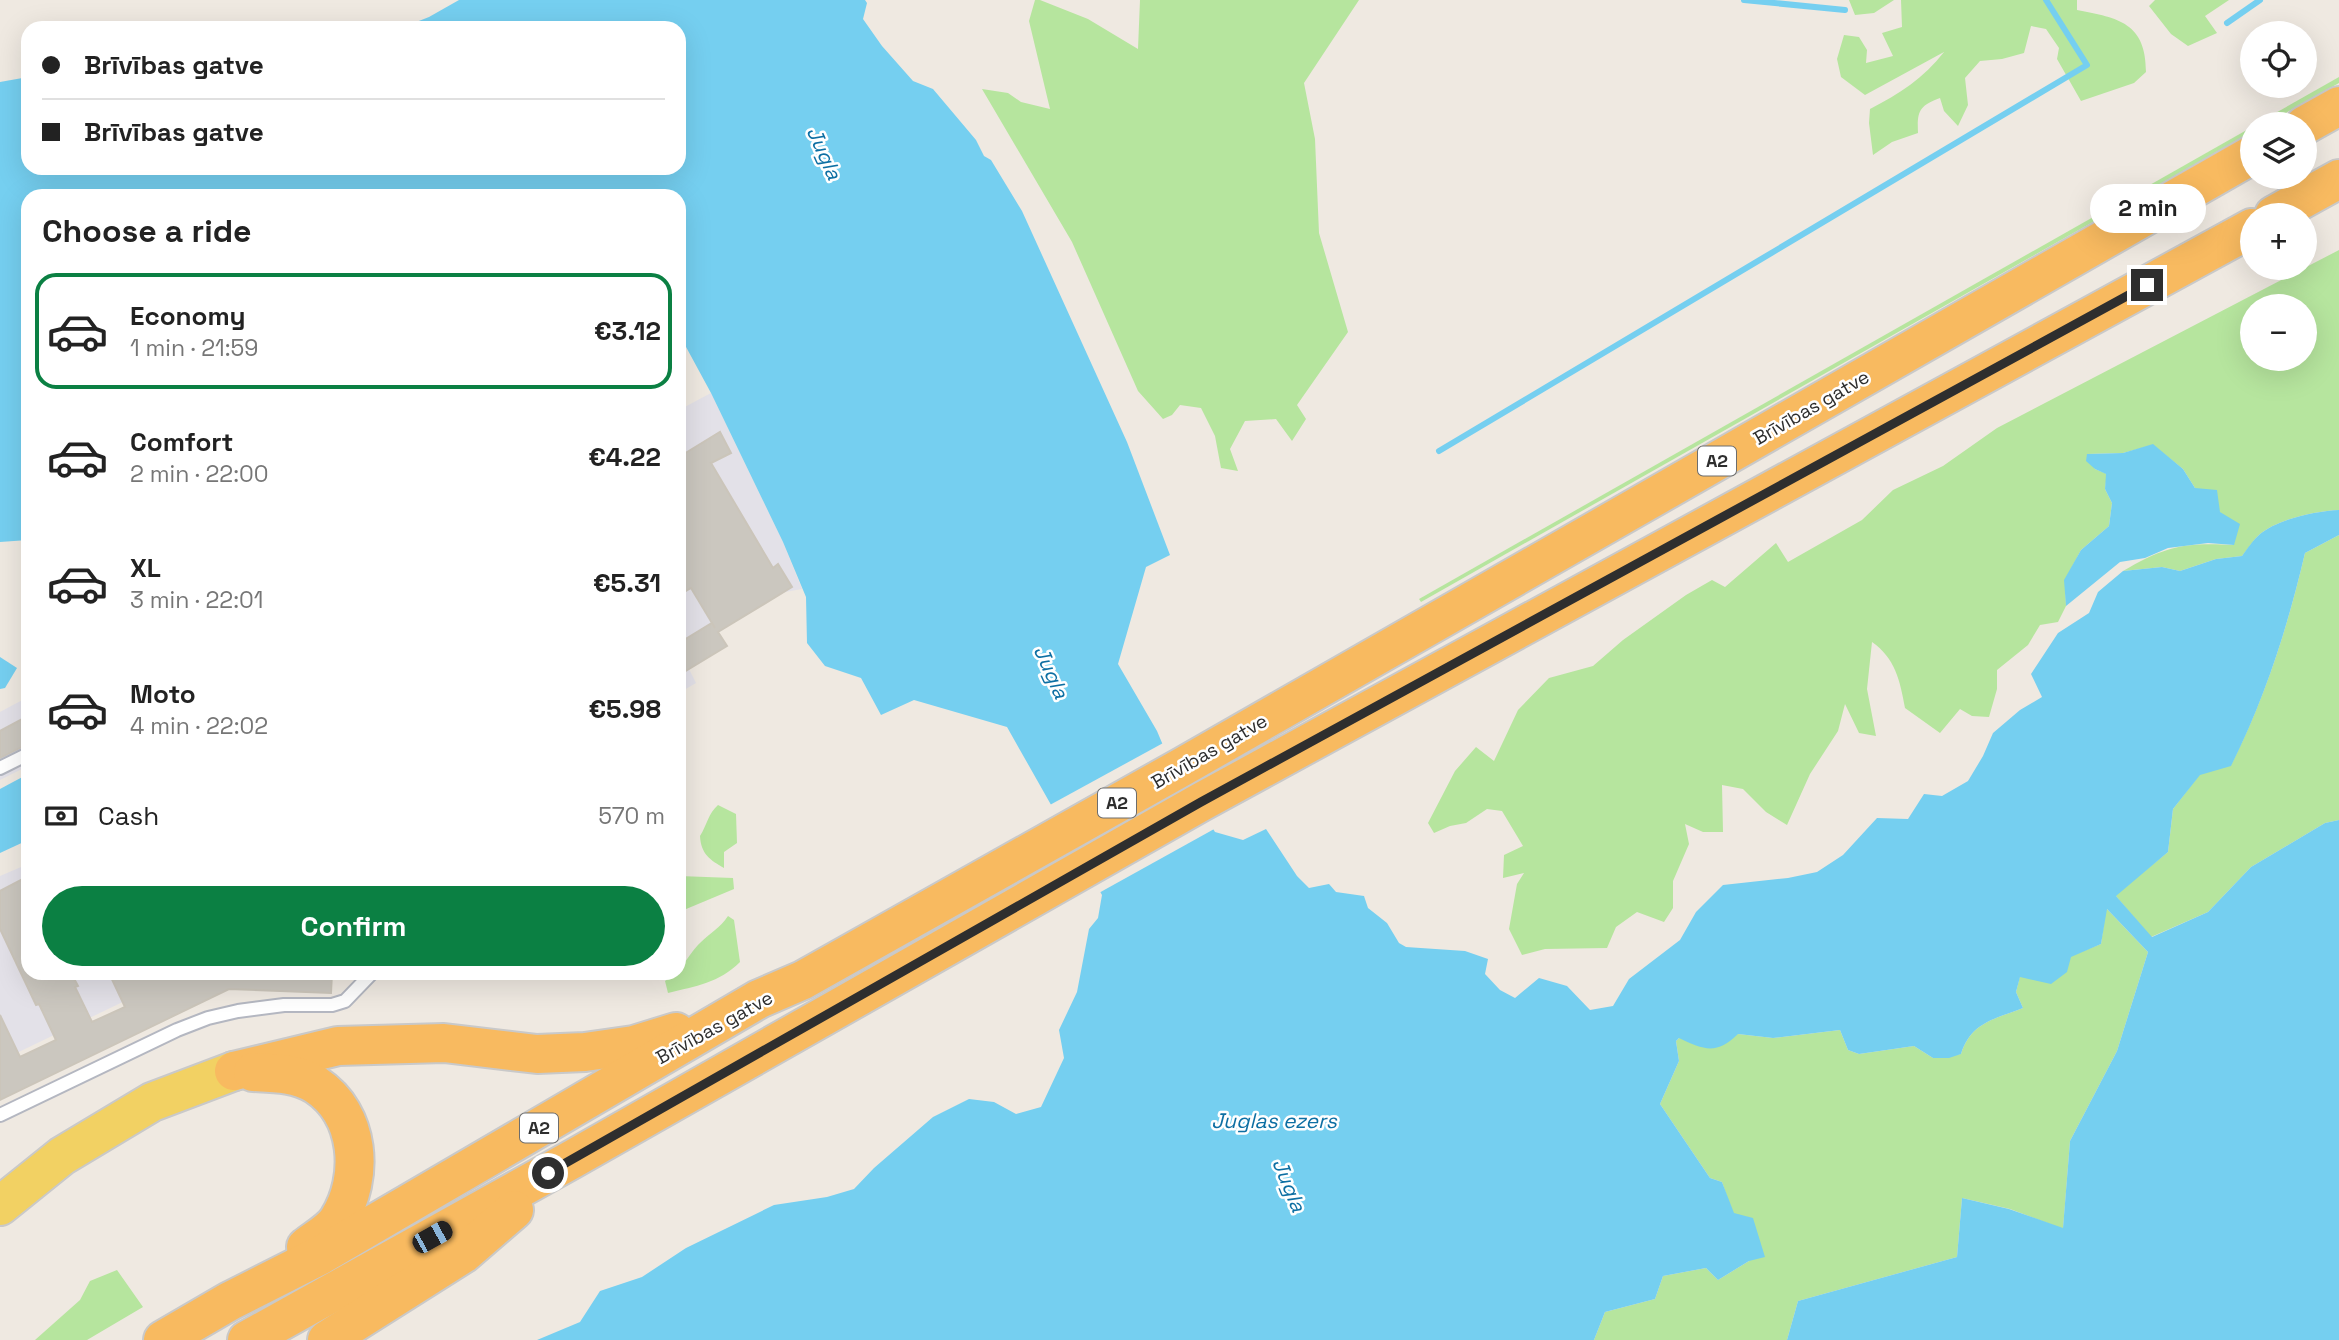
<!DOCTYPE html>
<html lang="en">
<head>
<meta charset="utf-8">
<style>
	:root { --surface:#fff; --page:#f2f2f2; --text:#222; --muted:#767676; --line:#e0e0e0; --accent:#0b8043 }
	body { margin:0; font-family:"Space Grotesk",sans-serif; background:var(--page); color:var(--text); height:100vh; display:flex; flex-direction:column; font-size:26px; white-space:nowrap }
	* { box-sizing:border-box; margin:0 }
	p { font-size:23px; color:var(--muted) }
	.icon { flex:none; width:38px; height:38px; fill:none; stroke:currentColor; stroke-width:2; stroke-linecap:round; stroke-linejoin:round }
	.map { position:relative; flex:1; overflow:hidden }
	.drawer { position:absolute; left:21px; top:189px; width:665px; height:791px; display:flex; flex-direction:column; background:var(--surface); border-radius:21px; box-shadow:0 7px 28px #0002 }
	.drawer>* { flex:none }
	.guide { position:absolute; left:21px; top:21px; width:665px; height:154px; border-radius:21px; box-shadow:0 7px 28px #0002; display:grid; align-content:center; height:154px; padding:0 21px; background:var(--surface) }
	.fabs { position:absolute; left:2240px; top:21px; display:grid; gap:14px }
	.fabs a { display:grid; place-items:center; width:77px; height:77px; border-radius:50%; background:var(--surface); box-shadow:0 7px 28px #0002; font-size:35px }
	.end { position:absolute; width:32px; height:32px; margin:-16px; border:9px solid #2e2e2e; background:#fff; box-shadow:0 0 0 4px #fff }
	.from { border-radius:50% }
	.bubble { position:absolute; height:49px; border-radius:24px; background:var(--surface); box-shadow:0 7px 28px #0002; font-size:23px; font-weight:700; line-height:49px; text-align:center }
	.car { position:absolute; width:21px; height:42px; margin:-21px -10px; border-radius:9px; box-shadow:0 0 5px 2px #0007; background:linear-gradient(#222 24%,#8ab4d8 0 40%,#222 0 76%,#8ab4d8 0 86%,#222 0) }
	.guide b { display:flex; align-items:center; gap:24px; height:66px; font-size:26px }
	.guide b+b { border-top:2px solid var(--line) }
	.guide i { width:18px; height:18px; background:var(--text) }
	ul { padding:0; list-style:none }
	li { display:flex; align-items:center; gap:21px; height:116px; margin:0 14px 10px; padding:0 7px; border:4px solid transparent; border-radius:21px }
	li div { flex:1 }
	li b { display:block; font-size:26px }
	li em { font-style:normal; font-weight:700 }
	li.active { border-color:var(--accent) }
	li>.icon { width:63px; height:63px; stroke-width:1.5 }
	h2 { padding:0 21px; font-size:32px; line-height:84px }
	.pay { display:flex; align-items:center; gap:18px; height:77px; padding:0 21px; font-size:26px }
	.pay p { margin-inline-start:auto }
	.primary-button { display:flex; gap:14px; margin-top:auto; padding:14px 21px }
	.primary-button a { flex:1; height:80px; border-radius:42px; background:var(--accent); color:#fff; font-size:28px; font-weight:700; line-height:80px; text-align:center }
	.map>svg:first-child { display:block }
	.industrial { fill:#e3e1e8 }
	.green { fill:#b6e59e; fill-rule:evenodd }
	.water { fill:#75cff0 }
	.pier { fill:#efe9e1 }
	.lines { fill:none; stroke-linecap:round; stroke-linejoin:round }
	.stream { stroke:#75cff0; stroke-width:6 }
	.building { fill:#cbc7bf; stroke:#cbc5ba; stroke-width:2 }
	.service-casing { stroke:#b4b7c1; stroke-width:16 }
	.primary-casing { stroke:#c9c9c9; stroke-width:42 }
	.trunk-casing { stroke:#c9c9c9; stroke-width:42 }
	.service { stroke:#fff; stroke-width:12 }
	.primary { stroke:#f2d163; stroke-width:38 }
	.trunk { stroke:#f8ba60; stroke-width:38 }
	.route { stroke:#2e2e2e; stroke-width:9 }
	.labels { text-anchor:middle; stroke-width:5; stroke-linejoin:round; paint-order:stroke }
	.shield { fill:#fff; stroke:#6d6d6d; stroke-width:2 }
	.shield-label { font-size:18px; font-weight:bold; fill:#2e2e2e }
	.street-label { font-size:19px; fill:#2e2e2e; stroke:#fff }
	.water-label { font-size:21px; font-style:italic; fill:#0d6fa3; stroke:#fff }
</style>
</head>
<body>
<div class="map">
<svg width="2339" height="1340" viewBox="0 0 2339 1340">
	<rect width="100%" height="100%" fill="#efe9e1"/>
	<g class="industrial">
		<polygon points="711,393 783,542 802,589 785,592 718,632 689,669 696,683 679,693 679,410"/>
		<polygon points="28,697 28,766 0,780 0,712"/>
		<polygon points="28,864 28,973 183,973 0,1061 0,876"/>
	</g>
	<g class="green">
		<polygon points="1035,0 1040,0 1088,19 1138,49 1140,0 1359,0 1304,83 1315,139 1319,233 1348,332 1297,405 1306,419 1292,441 1276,419 1245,421 1230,449 1238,471 1221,468 1215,436 1201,408 1180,405 1172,415 1163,419 1138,391 1072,242 982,89 1008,93 1021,102 1050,109 1029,21"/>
		<polygon points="1849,0 1894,0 1874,13 1855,15"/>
		<path d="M1901 0H2077V10C2119 18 2146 23 2146 72L2134 83 2081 101 2057 59 2059 48 2046 29 2031 26 2024 53 2002 59 1980 61 1965 78 1968 105 1958 126 1944 111 1940 98C1919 106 1917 111 1918 133L1892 142 1873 155 1869 123 1870 109C1899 94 1924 78 1944 52L1865 95 1841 77 1837 59 1844 35 1859 37 1867 50 1866 63 1893 56 1882 33 1902 27Z"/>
		<polygon points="2155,0 2229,0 2205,16 2217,33 2188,46 2171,34 2149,6"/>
		<polygon points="2339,77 2339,83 2266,124 2256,124"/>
		<polygon points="2252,127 2252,132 1421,602 1419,599"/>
		<path d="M2339 250V510C2316 511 2278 519 2260 534 2253 540 2248 549 2242 556L2216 559 2180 571 2162 567 2123 571C2165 546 2186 542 2234 545L2220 512 2195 488 2183 469 2153 445 2123 453 2087 454 2095 469 2107 474 2105 489 2112 503 2109 526 2081 550 2065 580 2066 606 2058 622 2040 625 2028 645 1997 670V689L1989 717 1972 716 1960 709 1940 733 1905 708C1900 680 1895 658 1872 642L1867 689 1876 736 1859 733 1845 704 1838 731 1810 774 1787 825 1766 812 1743 789 1722 785 1723 832H1703L1685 824 1689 844 1673 881V908L1664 922 1637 912 1616 927 1607 948 1545 949 1522 955 1509 929 1517 884 1524 873 1503 878 1504 855 1523 846 1502 811 1487 809 1466 823 1450 826 1434 833 1428 823 1455 771 1476 747 1494 761 1518 710 1549 678 1593 666 1623 640 1686 595 1712 580 1725 587 1776 543 1788 562 1862 520 1893 490 1943 466 1997 428ZM2252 306H2305V359H2252Z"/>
		<path d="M2339 535V820L2325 823 2251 867 2208 912 2151 937 2115 895 2168 852 2173 809 2200 774 2231 765C2265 698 2288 626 2305 553Z"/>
		<path d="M718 805 736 814 737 843 724 852V868C710 860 701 854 700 836 707 825 708 814 718 805Z"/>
		<polygon points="679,876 733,878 734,889 679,912"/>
		<path d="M2106 908 2148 952 2117 1051 2070 1141 2063 1229 2010 1209 1962 1198 1957 1257 1798 1301 1787 1340H1594L1605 1312 1655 1299 1663 1276 1706 1268 1718 1280 1749 1261 1722 1182 1710 1178 1660 1104 1679 1061 1676 1041 1680 1037 1738 1034 1773 1038 1840 1030 1848 1050 1859 1054 1914 1046 1933 1058 1961 1054C1971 1022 1995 1019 2023 1008L2016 992 2020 976 2101 944Z"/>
		<path d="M728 916 734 920 740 962C719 983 696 986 668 993L665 981C683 971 686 957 700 943 710 933 720 928 728 916Z"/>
		<polygon points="117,1270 143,1307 87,1340 35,1340 80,1300 90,1281"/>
	</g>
	<g class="water">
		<path d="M459 0H865L867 3 863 19 882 46 913 81 933 89 976 140 984 156 991 160 1022 211 1127 442 1170 555 1146 567 1118 664 1157 731 1165 750 1215 832 1243 840 1266 829 1297 876 1309 888 1329 884 1336 892 1364 896 1368 908 1387 923 1399 943 1406 947 1465 951 1488 959 1485 974 1500 990 1515 998 1539 978 1567 986 1590 1010 1613 1006 1629 979 1680 940 1696 912 1723 885 1788 878 1817 872 1843 855 1877 818 1908 819 1924 794 1942 796 1968 781 1983 756 1993 733 2020 710 2042 697 2031 674 2058 633 2089 613 2098 592 2123 571 2162 567 2180 571 2216 559 2242 556C2247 549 2253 540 2260 534 2278 519 2316 511 2339 510V535L2305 553C2288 626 2265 698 2231 766L2200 775 2173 809 2168 852 2116 896 2152 937 2208 912 2251 867 2325 823 2339 820V1340H1787L1798 1301 1957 1257 1962 1198 2009 1209 2063 1228 2070 1141 2117 1051 2148 952 2107 909 2101 944 2071 957 2067 972 2051 984 2020 977 2016 992 2023 1008C1995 1019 1971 1022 1961 1054L1949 1058H1933L1914 1046 1859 1054 1848 1050 1840 1030 1773 1038 1738 1034C1717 1055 1704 1050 1679 1038L1676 1041 1679 1061 1660 1104 1710 1178 1722 1182 1734 1213 1753 1218 1765 1257 1749 1261 1718 1280 1706 1268 1663 1276 1655 1299 1605 1312 1594 1340H537L580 1322 600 1291 642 1277 686 1248 774 1205 827 1197 854 1189 874 1168 933 1117 969 1099 994 1102 1016 1114 1041 1107 1064 1058 1059 1030 1077 992 1089 929 1098 918 1102 895 1007 727 914 700 881 715 861 678 825 666 807 643 806 597 783 542 711 393 679 334V196H28V540L0 542V82L28 77V168H679V28H401L429 17Z"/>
		<polygon points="2153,444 2183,469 2195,488 2217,490 2220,512 2240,524 2234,545 2208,543 2168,548 2145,558 2120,562 2066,606 2064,580 2081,550 2109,526 2112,503 2105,489 2106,474 2095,469 2086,461 2087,454 2123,453"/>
		<polygon points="0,657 17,668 5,688 0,689"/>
		<polygon points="28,774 28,840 0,853 0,789"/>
	</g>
	<polygon class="pier" points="1165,742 1216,828 1097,894 1048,806"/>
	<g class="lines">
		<g class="stream">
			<polyline points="1744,0 1845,10"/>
			<polyline points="2227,23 2260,0"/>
			<polyline points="1439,451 2087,65 2046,0"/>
		</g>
	</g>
	<g class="building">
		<polygon points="720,432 731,453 711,463 773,568 778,564 792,587 718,632 727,646 679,675 679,643 712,623 715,628 691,588 679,595 679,457"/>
		<polygon points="28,716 28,744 0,758 0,731"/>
		<polygon points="23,879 28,891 28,973 71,973 78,986 75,987 92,1022 125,1007 109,973 332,973 331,993 229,989 0,1100 0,1015 20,1057 56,1040 39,1004 36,1005 0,929 0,891"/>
	</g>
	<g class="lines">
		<g class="service-casing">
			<g id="service">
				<polyline points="0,768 28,754"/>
				<polyline points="0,1115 177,1030 208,1018 238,1011 284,1005 332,1005 345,1001 372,973"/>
			</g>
		</g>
		<g class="primary-casing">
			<polyline id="primary" points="0,1206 62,1156 152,1102 234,1071"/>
		</g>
		<g class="trunk-casing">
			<g id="trunk">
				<polyline points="2305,125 2339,106"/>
				<polyline points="2274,215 2339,179"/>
				<polyline points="234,1071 338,1046 444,1043 537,1054 585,1052 634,1045 676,1032"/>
				<path d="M253 1072C274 1073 297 1073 316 1085 360 1114 365 1177 338 1220 332 1230 316 1239 306 1247"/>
				<polyline points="163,1340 230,1301 319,1256 759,999 803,980 1182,767 2252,155"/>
				<polyline points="247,1340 571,1160 1201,802 2252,228"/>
				<polyline points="327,1340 463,1254 514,1210"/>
			</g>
		</g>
		<use href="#service" class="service"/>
		<use href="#primary" class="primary"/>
		<use href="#trunk" class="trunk"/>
	</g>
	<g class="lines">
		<polyline class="route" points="548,1173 1201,802 2147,285"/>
	</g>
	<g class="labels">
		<g class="shield">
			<rect x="1698" y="446.5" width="38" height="29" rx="5"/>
			<rect x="1098" y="788.5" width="38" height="29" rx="5"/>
			<rect x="520" y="1113.5" width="38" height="29" rx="5"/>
		</g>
		<g class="shield-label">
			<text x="1717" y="467">A2</text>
			<text x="1117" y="809">A2</text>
			<text x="539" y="1134">A2</text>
		</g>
		<g class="street-label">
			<text transform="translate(1811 407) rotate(-30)" y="7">Brīvības gatve</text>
			<text transform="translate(1209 751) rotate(-30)" y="7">Brīvības gatve</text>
			<text transform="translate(714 1027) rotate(-29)" y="7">Brīvības gatve</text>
		</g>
		<g class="water-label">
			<text transform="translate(824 153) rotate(66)" y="7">Jugla</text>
			<text transform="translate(1051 672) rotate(66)" y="7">Jugla</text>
			<text x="1274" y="1128">Juglas ezers</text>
			<text transform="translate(1289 1185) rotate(68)" y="7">Jugla</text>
		</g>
	</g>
</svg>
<div class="fabs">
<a><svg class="icon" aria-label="locate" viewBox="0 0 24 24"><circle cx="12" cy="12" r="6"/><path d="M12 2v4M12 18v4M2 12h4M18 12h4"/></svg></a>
<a><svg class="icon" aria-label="layers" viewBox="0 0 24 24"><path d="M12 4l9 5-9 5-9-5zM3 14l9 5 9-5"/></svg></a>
<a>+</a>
<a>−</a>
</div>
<i class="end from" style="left:548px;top:1173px"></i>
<i class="end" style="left:2147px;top:285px"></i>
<div class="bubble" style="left:2090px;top:184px;width:116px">2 min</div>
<i class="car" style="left:432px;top:1237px;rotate:61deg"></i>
<div class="guide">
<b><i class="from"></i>Brīvības gatve</b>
<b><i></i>Brīvības gatve</b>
</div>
<section class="drawer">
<h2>Choose a ride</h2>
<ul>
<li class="active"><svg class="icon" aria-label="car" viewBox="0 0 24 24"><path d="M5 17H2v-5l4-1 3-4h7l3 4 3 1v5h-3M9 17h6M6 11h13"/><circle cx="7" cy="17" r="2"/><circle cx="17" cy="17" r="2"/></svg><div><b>Economy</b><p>1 min · 21:59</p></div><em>€3.12</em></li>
<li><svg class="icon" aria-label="car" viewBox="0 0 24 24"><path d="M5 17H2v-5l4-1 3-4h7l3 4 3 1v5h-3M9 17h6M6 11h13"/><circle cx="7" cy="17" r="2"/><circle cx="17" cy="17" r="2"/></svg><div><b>Comfort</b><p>2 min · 22:00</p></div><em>€4.22</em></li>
<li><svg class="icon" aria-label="car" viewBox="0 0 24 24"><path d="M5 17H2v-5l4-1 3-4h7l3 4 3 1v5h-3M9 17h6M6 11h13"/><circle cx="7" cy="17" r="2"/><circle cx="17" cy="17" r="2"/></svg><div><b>XL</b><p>3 min · 22:01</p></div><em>€5.31</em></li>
<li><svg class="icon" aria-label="car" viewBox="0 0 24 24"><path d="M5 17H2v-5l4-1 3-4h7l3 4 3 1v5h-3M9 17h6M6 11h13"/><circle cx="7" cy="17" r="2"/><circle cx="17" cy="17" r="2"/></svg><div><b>Moto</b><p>4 min · 22:02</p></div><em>€5.98</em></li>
</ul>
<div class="pay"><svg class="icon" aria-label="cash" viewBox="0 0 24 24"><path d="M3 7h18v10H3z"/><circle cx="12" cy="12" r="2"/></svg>Cash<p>570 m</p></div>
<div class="primary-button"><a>Confirm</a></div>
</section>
</div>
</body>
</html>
